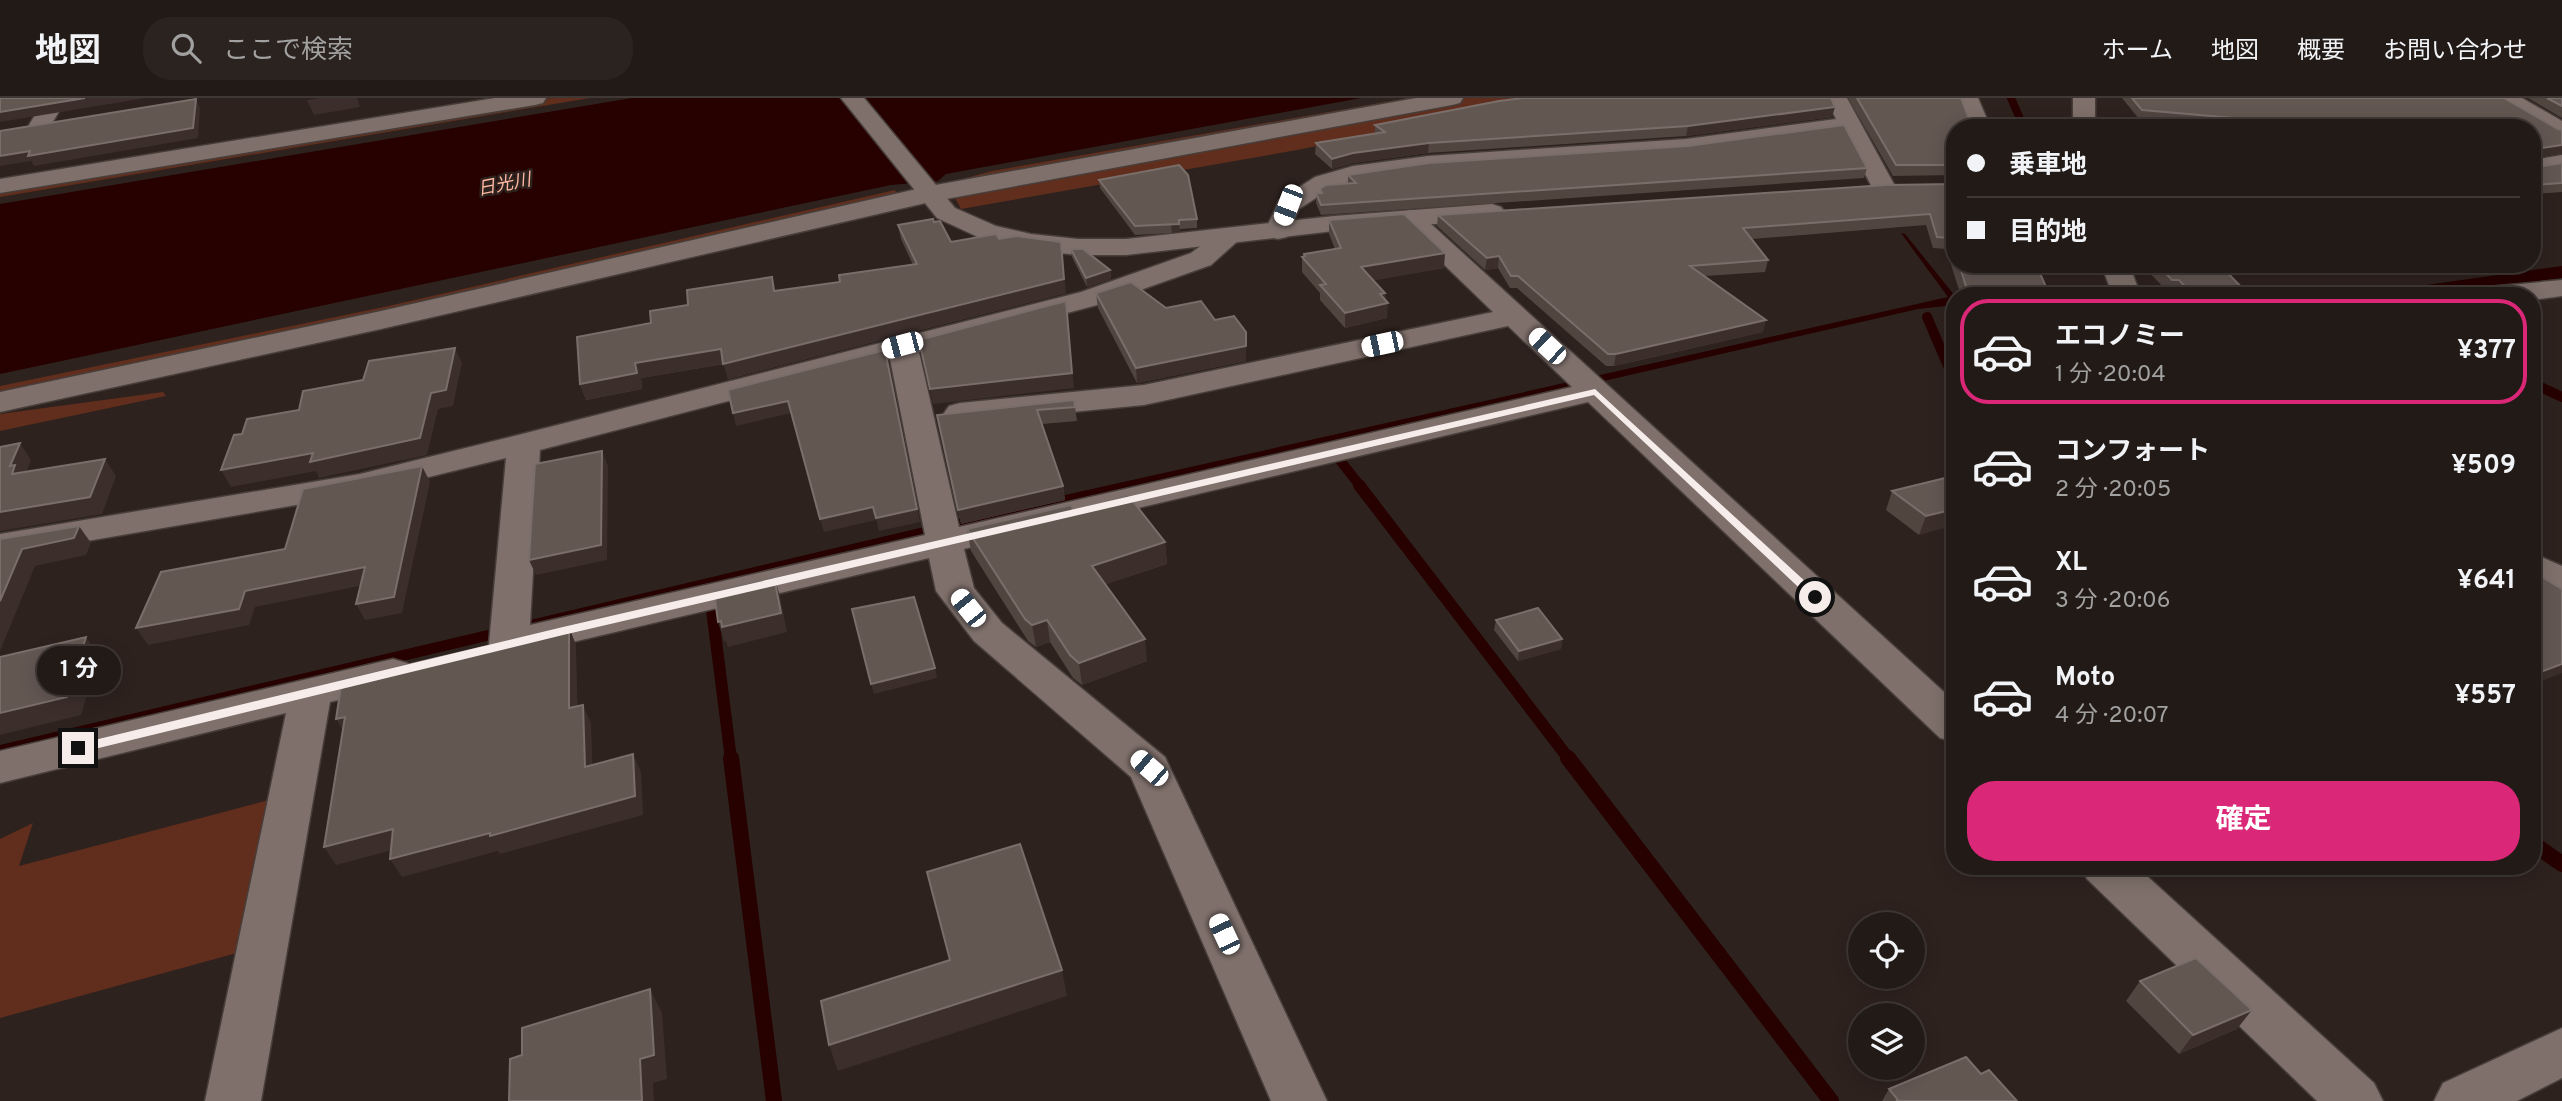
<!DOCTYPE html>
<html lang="ja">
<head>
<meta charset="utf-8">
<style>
	:root { --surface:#221a16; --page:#2a231f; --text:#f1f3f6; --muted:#a2a1a1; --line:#3f3835; --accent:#db2777 }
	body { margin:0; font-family:Overpass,"Noto Sans JP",sans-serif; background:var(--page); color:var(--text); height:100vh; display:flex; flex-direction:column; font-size:26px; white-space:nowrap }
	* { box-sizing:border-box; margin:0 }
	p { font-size:23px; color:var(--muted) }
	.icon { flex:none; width:38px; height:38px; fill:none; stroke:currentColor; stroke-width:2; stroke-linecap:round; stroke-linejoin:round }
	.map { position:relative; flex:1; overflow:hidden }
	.side { position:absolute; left:1946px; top:189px; width:595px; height:588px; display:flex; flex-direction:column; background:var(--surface); border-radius:28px; box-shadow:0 4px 18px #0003,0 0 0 2px var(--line) }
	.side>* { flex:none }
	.banner { position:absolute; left:1946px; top:21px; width:595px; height:154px; border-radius:28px; box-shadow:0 4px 18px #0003,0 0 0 2px var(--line); display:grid; align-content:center; height:154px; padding:0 21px; background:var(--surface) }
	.tools { position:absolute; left:1848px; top:814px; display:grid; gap:14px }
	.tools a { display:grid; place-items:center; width:77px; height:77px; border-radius:50%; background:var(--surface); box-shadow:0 4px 18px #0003,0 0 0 2px var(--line); font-size:35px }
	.end { position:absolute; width:32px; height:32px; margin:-16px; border:9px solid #f6edeb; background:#111; box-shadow:0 0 0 4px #111 }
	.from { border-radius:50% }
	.bubble { position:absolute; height:49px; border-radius:24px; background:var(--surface); box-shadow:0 4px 18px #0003,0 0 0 2px var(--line); font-size:23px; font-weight:700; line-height:49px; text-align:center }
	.car { position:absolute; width:21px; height:42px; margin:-21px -10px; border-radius:9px; box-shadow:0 0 5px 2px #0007; background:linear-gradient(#fff 24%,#345 0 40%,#fff 0 76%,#345 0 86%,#fff 0) }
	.banner b { display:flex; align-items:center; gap:24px; height:66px; font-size:26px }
	.banner b+b { border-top:2px solid var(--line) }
	.banner i { width:18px; height:18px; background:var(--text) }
	ul { padding:12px 0 0; list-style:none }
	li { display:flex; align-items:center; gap:21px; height:105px; margin:0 14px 10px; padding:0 7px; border:4px solid transparent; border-radius:28px }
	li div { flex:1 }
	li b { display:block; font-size:26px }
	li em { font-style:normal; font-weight:700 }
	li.selected { border-color:var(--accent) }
	li>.icon { width:63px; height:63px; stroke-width:1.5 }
	.action { display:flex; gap:14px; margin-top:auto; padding:14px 21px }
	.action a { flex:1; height:80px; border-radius:28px; background:var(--accent); color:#fff; font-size:28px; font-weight:700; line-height:80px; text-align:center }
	header { display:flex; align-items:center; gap:42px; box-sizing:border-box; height:98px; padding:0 35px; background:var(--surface); border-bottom:2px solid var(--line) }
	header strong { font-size:33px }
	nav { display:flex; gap:38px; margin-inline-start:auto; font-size:24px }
	.search { width:490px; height:63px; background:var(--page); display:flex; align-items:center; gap:18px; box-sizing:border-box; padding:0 24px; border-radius:28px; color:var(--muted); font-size:26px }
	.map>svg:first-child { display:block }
	.green { fill:#612e1d }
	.water { fill:#260100 }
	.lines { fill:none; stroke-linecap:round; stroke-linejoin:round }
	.stream-far3 { stroke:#260100; stroke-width:8 }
	.stream-far2 { stroke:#260100; stroke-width:10 }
	.stream-far1 { stroke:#260100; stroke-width:12 }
	.stream { stroke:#260100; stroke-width:16 }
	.street-casing { stroke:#473e3a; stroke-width:3 }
	.secondary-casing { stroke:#473e3a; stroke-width:3 }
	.street { fill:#7f706b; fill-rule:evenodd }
	.secondary { fill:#7f706b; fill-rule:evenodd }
	.wall { fill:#514540 }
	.shaded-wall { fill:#3c2f2b }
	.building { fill:#635752; stroke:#7a6e6a; stroke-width:2 }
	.route { fill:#f6edeb }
	.labels { text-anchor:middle; stroke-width:5; stroke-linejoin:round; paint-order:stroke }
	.far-water-label { font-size:18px; font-style:italic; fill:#ffb8a1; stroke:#2e221e }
</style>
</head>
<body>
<header>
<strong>地図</strong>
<div class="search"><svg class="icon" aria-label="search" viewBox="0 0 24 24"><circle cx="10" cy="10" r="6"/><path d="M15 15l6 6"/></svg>ここで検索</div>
<nav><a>ホーム</a><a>地図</a><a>概要</a><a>お問い合わせ</a></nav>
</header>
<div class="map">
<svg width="2562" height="1003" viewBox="0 0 2562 1003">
	<rect width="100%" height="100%" fill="#2e221e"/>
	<g class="green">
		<polygon points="551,0 590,0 0,99 0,91"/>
		<polygon points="1408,0 1438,0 940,87 992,73"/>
		<polygon points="1464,0 1553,0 1297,52 961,111 955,100 978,91"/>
		<polygon points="895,92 898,98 850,111 0,297 0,288 384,209"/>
		<polygon points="163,294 166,298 0,333 0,316"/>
		<polygon points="269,702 244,853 0,920 0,741 33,725 19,768"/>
	</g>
	<g class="water">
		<polygon points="632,0 1361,0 946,76 938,83 891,87 0,276 0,106"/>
		<polygon points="1901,135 1905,136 1955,198 1955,207 1918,211 957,431 0,659 0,647 954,422 1948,199"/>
		<polygon points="2562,168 2562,180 2431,198 2348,198"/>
	</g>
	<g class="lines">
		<polyline class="stream-far3" points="2011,0 2024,30"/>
		<g class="stream-far2">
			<polyline points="1927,219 1955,284"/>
			<polyline points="2532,285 2562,299"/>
			<polyline points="1339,361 1361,389"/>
		</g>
		<g class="stream-far1">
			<polyline points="1359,387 1569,661"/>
			<polyline points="712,512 731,661"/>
		</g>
		<g class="stream">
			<polyline points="731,660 774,1003"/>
			<polyline points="1568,660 1831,1003"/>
			<polyline points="2532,745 2562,766"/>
		</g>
		<g class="street-casing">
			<g id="street">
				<polygon points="45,0 67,0 48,32 32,32 29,27"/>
				<polygon points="495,0 546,0 543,5 535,7 0,95 0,81"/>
				<polygon points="1416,0 1463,0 1460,5 1452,7 930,104 381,231 0,314 0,294 381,213 930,88"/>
				<polygon points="1825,0 1847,0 1895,88 1892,93 1883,95 1874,93 1843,34 1686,55 1428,72 1356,82 1333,89 1299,111 1287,139 1278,141 1269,139 1265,133 1279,102 1315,79 1353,68 1428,58 1686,41 1836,21"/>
				<polygon points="1956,0 1978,0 1991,30 1968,30"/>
				<polygon points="2495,0 2522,0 2562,23 2562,40 2554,38 2498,5"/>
				<path d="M1410 112 1419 115 1955 604V644L1940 640 1588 304 964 451 974 490 1002 525 1165 659 1327 1003H1271L1131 679 974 543 936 493 929 460 509 559 495 555 489 546 506 360 360 396 0 458V436L360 376 518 337 1081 194 1191 155 1218 135 1227 133 1236 135 1240 141 1211 167 1101 206 919 254 959 429 1572 289 1508 228 1144 307 960 325 949 322 944 315 949 308 960 305 1144 287 1493 214 1401 125 1397 120 1401 115ZM890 261 925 437 530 527 540 352Z"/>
				<polygon points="2562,182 2562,198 2532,202 2532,198 2474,198 2478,192 2488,189"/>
				<polygon points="393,561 407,565 413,575 407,585 330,604 261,1003 205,1003 286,615 0,685 0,653"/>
				<polygon points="2080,768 2136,768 2374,985 2383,1003 2317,1003 2087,781"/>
				<polygon points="2562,930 2562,980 2517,1003 2434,1003 2443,985"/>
			</g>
		</g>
		<g class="secondary-casing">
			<g id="secondary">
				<polygon points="841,0 864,0 955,110 996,128 1031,136 1078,141 1126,141 1334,118 1492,106 1501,109 1505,114 1501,119 1492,122 1334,133 1126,157 1078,157 1031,152 978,139 937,120"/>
				<rect x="2073" y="0" width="22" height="30"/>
				<polygon points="2562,57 2562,71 2532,76 2532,62"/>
				<polygon points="2101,166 2129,166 2141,198 2113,198"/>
				<polygon points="2532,455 2562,468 2562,496 2549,492 2532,483"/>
			</g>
		</g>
		<use href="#street" class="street"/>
		<use href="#secondary" class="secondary"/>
	</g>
	<g class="wall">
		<polygon points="1848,0 1961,0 1955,30 1955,77 1893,78"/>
		<polygon points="2122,0 2504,0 2562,55 2536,59 2536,69 2562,65 2562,94 2532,96 2532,30 2242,30 2139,21"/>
		<polygon points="2528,0 2562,0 2562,20"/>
		<polygon points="1832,19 1686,38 1428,55 1353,65 1332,71 1315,56 1316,45 1375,36 1375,27"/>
		<polygon points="1867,70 1864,80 1321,117 1316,105 1316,95 1320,95 1320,91 1348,86 1348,77"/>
		<polygon points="1099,82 1197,121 1197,130 1180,131 1180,134 1172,135 1135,137 1100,90"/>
		<polygon points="1955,86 1955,166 2036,166 2050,198 1961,198 1946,151 1933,150 1926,127 1752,141 1768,162 1765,174 1705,178 1763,234 1614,268 1606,268 1517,190 1510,190 1498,170 1485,172 1437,128 1438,117"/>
		<polygon points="1329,122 1444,170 1373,182 1385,195 1387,220 1345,230 1320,202 1320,195 1302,174 1302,159 1304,159 1304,156 1335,151 1329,136"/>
		<polygon points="934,124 951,144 999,141 1066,195 728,281 724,266 641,280 642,291 586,302 580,286 651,225 688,207 772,179 775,193 840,184 913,167 901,141 898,127"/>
		<polygon points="1071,151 1110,172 1111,181 1087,189 1072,159"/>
		<polygon points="2141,166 2219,166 2250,198 2177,198 2173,194 2167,193"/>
		<polygon points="1096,195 1166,210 1246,263 1137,285 1098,210"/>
		<polygon points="1074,302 1077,323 1042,326 1063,388 1065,402 961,426 937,317"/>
		<polygon points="1953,378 1919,437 1886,412 1892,393"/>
		<polygon points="1074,414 1165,444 1167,466 1106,486 1147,563 1082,587 1073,580 1050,544 1036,549 1028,543 971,453 967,431"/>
		<polygon points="1496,522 1562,541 1561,551 1518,563 1494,532"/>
		<polygon points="2140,883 2237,931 2179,956 2126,903"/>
		<polygon points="1981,976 2017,1003 1882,1003 1889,991"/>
	</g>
	<g class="shaded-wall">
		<polygon points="85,0 146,0 0,24 0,14"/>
		<polygon points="319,0 357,0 360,9 314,17 307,2"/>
		<polygon points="196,1 200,10 198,40 34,68 31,63 0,68 0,58"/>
		<polygon points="1835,9 1832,19 1686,38 1688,28"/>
		<polygon points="1429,45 1428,55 1353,65 1332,71 1332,61 1353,55"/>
		<polygon points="2562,47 2562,55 2532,60 2535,51"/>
		<polygon points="1179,126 1180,134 1172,135 1171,127"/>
		<polygon points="1061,144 1066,195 728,281 724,266 641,280 642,291 586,302 580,286 635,265"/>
		<polygon points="1445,155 1444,170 1360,185 1361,169"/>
		<polygon points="1499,158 1498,170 1485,172 1487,160"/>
		<polygon points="1110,172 1111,181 1087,189 1086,180"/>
		<polygon points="1385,195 1385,205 1388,205 1387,220 1345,230 1345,215 1380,196"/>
		<polygon points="1066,203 1074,290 933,306 930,291"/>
		<polygon points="1766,222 1763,234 1614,268 1616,256"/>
		<polygon points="1246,234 1246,263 1137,285 1136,270"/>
		<polygon points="455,250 462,265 453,308 438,311 427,357 319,380 316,373 231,389 221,372"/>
		<polygon points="888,264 920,424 879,433 876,420"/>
		<polygon points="788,303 791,315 736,328 733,315"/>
		<polygon points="20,345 31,362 24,380 12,376 10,368"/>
		<polygon points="602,353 608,368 607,462 536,477 529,462"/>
		<polygon points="105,361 116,378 102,416 0,433 0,414"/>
		<polygon points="422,368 430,384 402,515 365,522 356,506"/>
		<polygon points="1063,388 1065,402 961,426 958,412"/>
		<polygon points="873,409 876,422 824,434 820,421"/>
		<polygon points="1955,411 1955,427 1919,437 1926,418"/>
		<polygon points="79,428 91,445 86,457 35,468 0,553 0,503 22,451"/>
		<polygon points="1165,444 1167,466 1095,490 1092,468"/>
		<polygon points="365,469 374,485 255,509 249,527 148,547 136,530 245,493"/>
		<polygon points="774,479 780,498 787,534 728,549 726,543 724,543 718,524"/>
		<polygon points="1047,522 1050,544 1036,549 1032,527"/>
		<polygon points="569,529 576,547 578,628 569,610"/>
		<polygon points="86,539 99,557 81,617 0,637 0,615"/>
		<polygon points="1145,541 1147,563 1082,587 1079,565"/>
		<polygon points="1562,541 1561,551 1518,563 1519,553"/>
		<polygon points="2562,566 2562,575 2532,587 2532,577"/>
		<polygon points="935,570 937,580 874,596 871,586"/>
		<polygon points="583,607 591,625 593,687 585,669"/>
		<polygon points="345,619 347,639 336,621"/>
		<polygon points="633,656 641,674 643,717 500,756 498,753 402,779 390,761"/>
		<polygon points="393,731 404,749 336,767 324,749"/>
		<polygon points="1062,872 1067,898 838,973 829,947"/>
		<polygon points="650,891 662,915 667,981 653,985 654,1003 642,1003 640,961"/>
		<polygon points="2252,912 2237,931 2179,956 2193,937"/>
	</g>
	<g class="building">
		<polygon points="0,0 85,0 0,14"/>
		<polygon points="1523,0 1831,0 1835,9 1688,28 1429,45 1353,55 1332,61 1316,45 1385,34 1375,27 1499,3"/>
		<polygon points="1857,0 1961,0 1969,21 1978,22 1982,30 1955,30 1955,67 1896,67"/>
		<polygon points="2132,0 2504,0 2558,31 2562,32 2562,47 2535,51 2536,69 2562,65 2562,85 2532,87 2532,30 2330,30 2327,28 2142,12"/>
		<polygon points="2547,0 2562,0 2562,8"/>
		<polygon points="196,1 193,30 28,58 30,53 0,58 0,33"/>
		<polygon points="1844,27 1867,70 1321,107 1316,95 1322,95 1320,91 1326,87 1356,85 1348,77 1429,65 1688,48"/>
		<polygon points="1179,67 1188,77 1197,121 1179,122 1179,126 1135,128 1099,82"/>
		<polygon points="1955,86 1955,154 1950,140 1937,139 1930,116 1743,130 1768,162 1690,168 1766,222 1616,256 1608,256 1518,178 1511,178 1499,158 1487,160 1438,117 1886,87"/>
		<polygon points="1404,116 1445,155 1361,169 1385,195 1380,196 1388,205 1345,215 1320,187 1326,186 1302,159 1305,158 1304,156 1341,150 1329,122"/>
		<polygon points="933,121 934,124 940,123 951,144 996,136 999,141 1017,138 1061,144 1064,181 723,266 721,251 635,265 637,275 580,286 577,239 651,225 650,213 688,207 687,192 772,179 774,193 840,184 839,177 917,166 898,127"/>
		<polygon points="1071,151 1083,151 1110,172 1086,180"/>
		<polygon points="1959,166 2036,166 2050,198 1969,198"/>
		<polygon points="2157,166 2219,166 2250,198 2194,198 2179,182 2172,182"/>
		<polygon points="1131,184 1166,210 1201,203 1215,222 1234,218 1246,234 1246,248 1136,270 1096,195"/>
		<polygon points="1066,203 1072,275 930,291 919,242"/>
		<polygon points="455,250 446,292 431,295 420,340 310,364 313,355 221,372 234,337 242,336 247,321 299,312 303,293 363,282 369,263"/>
		<polygon points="885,252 917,411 876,420 873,409 820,421 788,303 733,315 728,292"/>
		<polygon points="1074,302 1075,309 1037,312 1063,388 958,412 937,317"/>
		<polygon points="20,345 10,368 15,367 12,376 105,361 90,399 0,414 0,349"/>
		<polygon points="602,353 601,447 529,462 535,366"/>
		<polygon points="422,368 394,499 356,506 365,469 245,493 239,511 136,530 161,474 285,451 303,391"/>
		<polygon points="1953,378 1955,379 1955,411 1926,418 1892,393"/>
		<polygon points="1128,397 1165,444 1092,468 1145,541 1079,565 1070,557 1047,522 1032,527 1025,521 967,431 1071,407 1074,414"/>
		<polygon points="79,428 74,440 22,451 0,503 0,441"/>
		<polygon points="2532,473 2562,491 2562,566 2532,577"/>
		<polygon points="774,479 781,515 722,529 721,523 718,524 714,493"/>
		<polygon points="914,499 935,570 871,586 852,511"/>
		<polygon points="1538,510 1562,541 1519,553 1496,522"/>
		<polygon points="569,529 569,610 583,607 585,669 633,656 635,698 490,738 490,735 390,761 393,731 324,749 345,619 336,621 342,582"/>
		<polygon points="86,539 67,599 0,615 0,559"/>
		<polygon points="1020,746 1062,872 829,947 821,903 950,862 927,774"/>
		<polygon points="2196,860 2252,912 2193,937 2140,883"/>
		<polygon points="650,891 654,957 640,961 642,1003 509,1003 510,961 522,957 522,930"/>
		<polygon points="1966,959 1981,976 1989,972 2017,1003 1896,1003 1898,1002 1889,991"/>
	</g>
	<polygon class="route" points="1595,291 1819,496 1819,501 1811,501 1594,297 563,537 78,655 71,650 78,646 563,529"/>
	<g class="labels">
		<g class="far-water-label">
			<text transform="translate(504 86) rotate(-11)" y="6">日光川</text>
		</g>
	</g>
</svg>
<div class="tools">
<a><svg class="icon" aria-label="locate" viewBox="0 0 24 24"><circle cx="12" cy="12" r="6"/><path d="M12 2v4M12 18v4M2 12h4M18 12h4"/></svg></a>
<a><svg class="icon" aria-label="layers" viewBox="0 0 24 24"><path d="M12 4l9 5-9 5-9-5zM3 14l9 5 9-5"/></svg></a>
</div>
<i class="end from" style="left:1815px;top:499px"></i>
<i class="end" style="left:78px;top:650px"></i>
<div class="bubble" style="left:37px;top:548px;width:84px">1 分</div>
<i class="car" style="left:1288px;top:107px;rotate:201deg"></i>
<i class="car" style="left:1382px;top:246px;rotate:258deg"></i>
<i class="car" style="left:902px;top:247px;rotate:255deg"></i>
<i class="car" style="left:1547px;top:248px;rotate:313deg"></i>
<i class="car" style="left:968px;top:510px;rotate:321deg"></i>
<i class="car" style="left:1149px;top:670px;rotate:311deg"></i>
<i class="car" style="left:1224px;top:836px;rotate:335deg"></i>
<div class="banner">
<b><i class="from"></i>乗車地</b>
<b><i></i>目的地</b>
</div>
<section class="side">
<ul>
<li class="selected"><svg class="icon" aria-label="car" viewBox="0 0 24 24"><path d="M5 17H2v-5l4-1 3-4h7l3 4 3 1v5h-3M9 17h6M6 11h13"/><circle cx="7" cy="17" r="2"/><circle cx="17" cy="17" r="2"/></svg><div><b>エコノミー</b><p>1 分 · 20:04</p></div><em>¥377</em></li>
<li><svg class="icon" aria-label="car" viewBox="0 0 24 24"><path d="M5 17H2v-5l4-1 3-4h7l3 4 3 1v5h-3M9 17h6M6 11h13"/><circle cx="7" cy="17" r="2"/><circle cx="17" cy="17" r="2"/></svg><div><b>コンフォート</b><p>2 分 · 20:05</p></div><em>¥509</em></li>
<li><svg class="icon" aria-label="car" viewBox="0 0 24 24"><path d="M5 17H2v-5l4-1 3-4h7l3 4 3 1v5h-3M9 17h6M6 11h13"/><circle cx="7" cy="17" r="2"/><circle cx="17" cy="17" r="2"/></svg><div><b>XL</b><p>3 分 · 20:06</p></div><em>¥641</em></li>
<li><svg class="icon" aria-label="car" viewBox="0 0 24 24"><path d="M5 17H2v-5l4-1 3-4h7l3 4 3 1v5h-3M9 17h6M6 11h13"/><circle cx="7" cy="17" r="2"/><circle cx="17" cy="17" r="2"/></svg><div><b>Moto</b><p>4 分 · 20:07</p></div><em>¥557</em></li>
</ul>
<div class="action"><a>確定</a></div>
</section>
</div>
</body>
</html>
